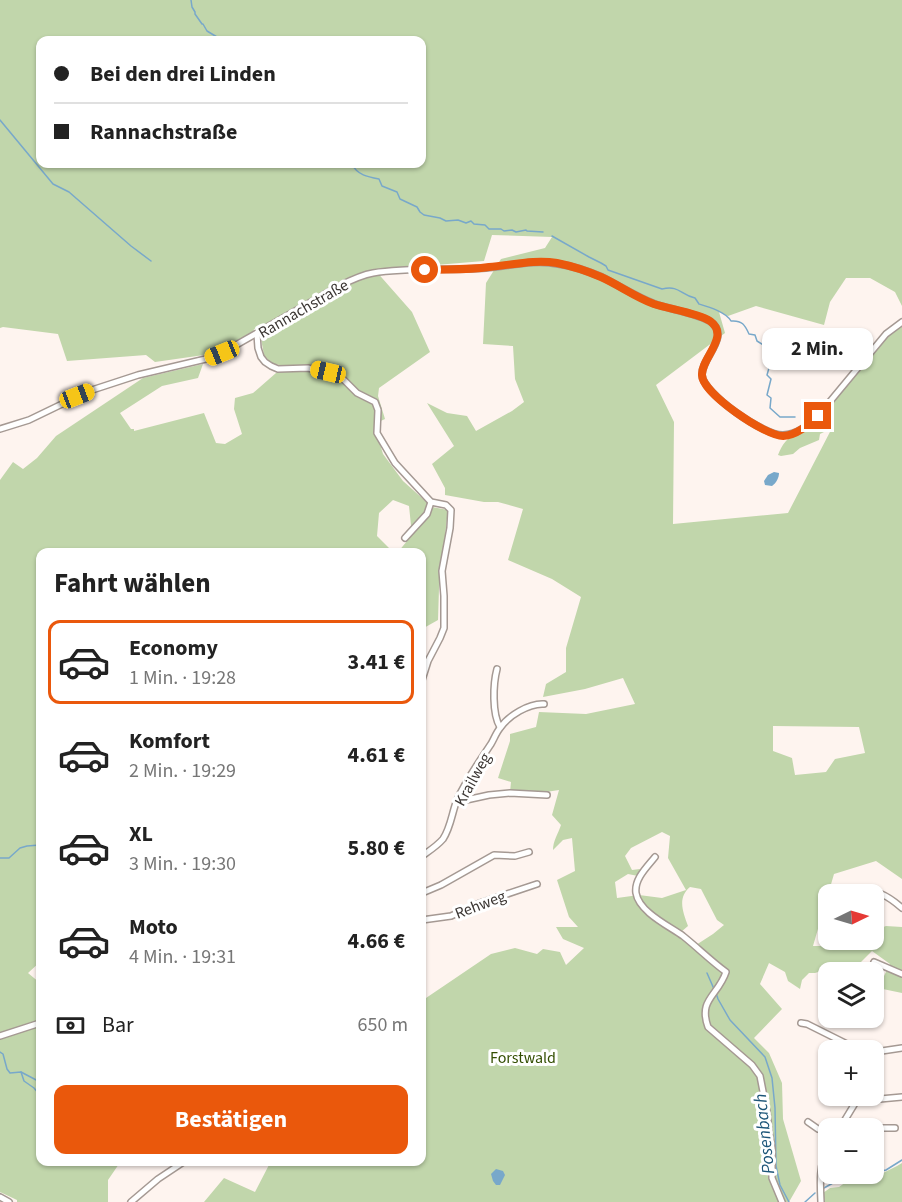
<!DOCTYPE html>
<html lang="de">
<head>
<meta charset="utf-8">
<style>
	:root { --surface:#fff; --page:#f6f6f6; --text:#222; --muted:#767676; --line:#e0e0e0; --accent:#ea580c }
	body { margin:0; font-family:"Source Sans 3",sans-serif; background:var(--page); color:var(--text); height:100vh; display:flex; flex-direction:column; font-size:22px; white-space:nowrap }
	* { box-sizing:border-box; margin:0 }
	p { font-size:20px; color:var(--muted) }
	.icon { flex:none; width:33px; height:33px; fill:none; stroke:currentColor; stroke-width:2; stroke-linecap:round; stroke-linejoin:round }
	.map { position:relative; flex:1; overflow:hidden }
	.drawer { position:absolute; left:36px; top:548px; width:390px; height:618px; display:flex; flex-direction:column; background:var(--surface); border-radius:12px; box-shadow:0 2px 4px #0004 }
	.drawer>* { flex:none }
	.guide { position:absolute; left:36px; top:36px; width:390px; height:132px; border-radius:12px; box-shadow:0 2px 4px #0004; display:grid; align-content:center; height:132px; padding:0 18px; background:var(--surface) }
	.needle { width:39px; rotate:85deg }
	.controls { position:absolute; left:818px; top:884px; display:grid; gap:12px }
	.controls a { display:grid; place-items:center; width:66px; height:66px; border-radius:12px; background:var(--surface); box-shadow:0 2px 4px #0004; font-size:30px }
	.end { position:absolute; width:27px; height:27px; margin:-14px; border:8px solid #ea580c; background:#fff; box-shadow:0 0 0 3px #fff }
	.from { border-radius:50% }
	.bubble { position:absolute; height:42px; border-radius:12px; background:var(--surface); box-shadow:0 2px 4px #0004; font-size:20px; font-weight:700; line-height:42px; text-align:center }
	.car { position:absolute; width:18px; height:36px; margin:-18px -9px; border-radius:8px; box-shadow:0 0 4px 2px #0007; background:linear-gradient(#f5c518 24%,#345 0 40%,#f5c518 0 76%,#345 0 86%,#f5c518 0) }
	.guide b { display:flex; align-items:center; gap:21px; height:57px; font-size:22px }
	.guide b+b { border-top:2px solid var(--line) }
	.guide i { width:15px; height:15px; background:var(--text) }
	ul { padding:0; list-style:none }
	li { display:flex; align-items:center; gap:18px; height:84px; margin:0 12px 9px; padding:0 6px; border:3px solid transparent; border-radius:12px }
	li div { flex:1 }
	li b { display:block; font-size:22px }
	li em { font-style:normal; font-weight:700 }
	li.current { border-color:var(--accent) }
	li>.icon { width:54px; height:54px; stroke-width:1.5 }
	h2 { padding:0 18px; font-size:27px; line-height:72px }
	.pay { display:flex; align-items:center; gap:15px; height:66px; padding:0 18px; font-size:22px }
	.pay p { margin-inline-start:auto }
	.primary-button { display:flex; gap:12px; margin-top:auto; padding:12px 18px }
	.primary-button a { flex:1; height:69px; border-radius:12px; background:var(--accent); color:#fff; font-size:24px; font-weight:700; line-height:69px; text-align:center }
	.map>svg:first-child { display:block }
	.green { fill:#c1d6ab; fill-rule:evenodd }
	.water { fill:#78a8ca }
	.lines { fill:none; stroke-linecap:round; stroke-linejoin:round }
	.stream { stroke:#78a8ca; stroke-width:1.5 }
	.minor-casing { stroke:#a59993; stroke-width:8 }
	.minor { stroke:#fff; stroke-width:5 }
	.route { stroke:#ea580c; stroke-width:8 }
	.labels { text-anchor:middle; stroke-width:6; stroke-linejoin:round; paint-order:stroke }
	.street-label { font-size:16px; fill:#3b3633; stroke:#fff }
	.park-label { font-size:16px; fill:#344f03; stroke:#fff }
	.water-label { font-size:18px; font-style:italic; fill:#1c5578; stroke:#fff }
</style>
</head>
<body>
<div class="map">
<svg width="902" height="1202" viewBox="0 0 902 1202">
	<rect width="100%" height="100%" fill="#fef4ef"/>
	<g class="green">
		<path d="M0 0H902V306L895 292 870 278H846L830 302 824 325 756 306 728 316 719 312 725 333 656 385 674 422 673 524 788 513 832 428 820 434 819 440 800 448 793 454 781 456 778 455C780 450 782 445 786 441 790 436 806 430 813 425L887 336 902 325V879L876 861 834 874 813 946H834L852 939H873V931L886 926 902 927V993L878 988 890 964 872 951 851 972 825 970 815 973H809L802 980 800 989 788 981 785 972 769 963 760 984 782 1009 754 1038 769 1053 782 1083 783 1119 801 1181 789 1202H204L224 1178 255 1192 271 1161H422V1006L426 998 491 954 515 948 537 954 543 949 560 952 566 965 584 948 563 939 556 927H578L569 917 557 880 575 871 572 838 563 840 553 850C553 841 558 834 561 825L552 815 559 790 546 792H510L511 782 498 778 510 741V734L536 727 539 712 586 714 635 704 623 678 585 689 543 697 546 684 566 672V648L581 597 552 579 508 560 523 509 498 502H484L445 495V488L432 464 454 446 427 403 447 413 467 416 476 431 512 411 524 402 515 379 513 346 483 344 486 283 501 259 545 248 552 237 492 235 484 261 375 270 412 312 430 352 379 388 378 396 385 419 374 424 383 454 403 481 432 507 448 510 439 588 438 620 422 629V552H398L412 535 409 506 393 500 379 513 377 536 393 552H40V962L28 973 40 983V1161H121L108 1180V1202H17V1200L0 1192V480L13 462 23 469 37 458 56 436 143 378 203 364 198 378 162 386 120 413 131 429H134V431L204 413 216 443 225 444 242 434 234 409 235 398 253 393 276 373 283 371 288 367 271 363 264 355 259 328 254 329 253 333 204 355 155 362 146 355 67 361 58 334 3 327 0 328ZM40 40H422V164H40ZM773 726 859 727 865 753 835 759 826 772 795 775 792 758 773 751ZM662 832 670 836 668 858 686 890 662 898 639 895 617 898 615 882 628 874 638 876 640 869 632 870 625 856 631 848ZM690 887 701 889 717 920 724 925 713 934 696 945 681 932 688 926C683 912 677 898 690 887Z"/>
		<polygon points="902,1163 902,1202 825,1202 823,1193 830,1188 839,1187 853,1177 877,1176 897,1166"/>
	</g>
	<g class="water">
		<path d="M774 472 779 473C779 478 776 483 772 486L765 485 764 481 768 475Z"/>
		<polygon points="496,1169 503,1171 505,1175 500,1185 496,1185 493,1181 491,1174"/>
	</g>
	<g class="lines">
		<g class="stream">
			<polyline points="191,0 192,7 195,12 195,14 202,24 203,24 207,31 222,40"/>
			<polyline points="0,120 53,184 69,192 131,246 151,261"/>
			<path d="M352 164C357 175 368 177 379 179L382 186 397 192 400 199 417 207 420 212 424 215 440 218 446 221 458 220 466 223 471 221 474 224 485 225 489 229H501L504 231 512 230 516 232 526 230 527 231 543 232"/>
			<path d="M552 236 589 257 601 263 606 266 608 270 662 289C680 285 680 295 695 298L699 304C709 307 726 312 731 321 742 320 745 325 749 334L755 335 757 341 765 346 766 363 769 368 767 375 771 379 767 395 771 398 770 408 780 417H795"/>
			<polyline points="0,858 9,858 20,848 27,846 40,845"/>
			<polyline points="707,973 714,989"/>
			<polyline points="716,993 718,999 730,1020 765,1057 772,1078 775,1108 776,1166 780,1185 789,1202"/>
			<polyline points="0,1052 3,1054 7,1069 10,1073 21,1072 40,1082"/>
			<polyline points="21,1072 24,1081 34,1088 40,1095"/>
			<polyline points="873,1173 886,1170 902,1160"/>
			<path d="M824 1188C837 1180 849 1175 864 1173"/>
			<polyline points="805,1202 815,1193"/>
		</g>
		<g class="minor-casing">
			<g id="minor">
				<polyline points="257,334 258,348 261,357 265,362 271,366 278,369 308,368 340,376 357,393 375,402 378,410 377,433 395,463 431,502 446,505 451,510 450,528 442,571 444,596 444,628 440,638 428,661 422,680"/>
				<path d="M0 429 29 420 89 391 138 375 210 358 222 353 339 286C349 281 361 275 373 273 410 267 449 271 486 268 510 266 534 259 558 264 573 266 588 271 602 277 620 286 636 297 655 304 669 309 700 314 711 322 731 337 701 358 702 375 703 394 765 436 783 435 797 435 808 425 818 416L886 334 902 322"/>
				<polyline points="405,538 427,514 431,502"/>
				<path d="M497 669C493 684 492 714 500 727"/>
				<polyline points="457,802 489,795 510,793 547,795"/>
				<path d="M422 856C429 851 437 846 443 839 451 827 452 812 457 800 466 780 479 762 491 744 494 739 496 733 500 728 508 716 529 703 544 704"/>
				<path d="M655 857C647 867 634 879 636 893 639 912 669 926 683 936 698 948 711 961 726 972 718 996 698 999 708 1027L752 1065 760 1076 767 1112 769 1132 772 1148V1178L782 1202"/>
				<path d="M857 888C877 891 886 894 902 908"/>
				<polyline points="422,893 441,885 494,855 515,856 529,852"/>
				<polyline points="422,920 451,916 480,903 537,884"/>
				<polyline points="874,962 902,974"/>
				<polyline points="801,1023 807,1024 849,1045 868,1050"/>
				<polyline points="0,1036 40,1023"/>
				<polyline points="873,1057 875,1052 902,1048"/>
				<polyline points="858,1101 902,1097"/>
				<polyline points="808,1122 818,1129 828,1131"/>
				<polyline points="840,1128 860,1095"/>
				<polyline points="873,1128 895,1128"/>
				<polyline points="0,1197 9,1202"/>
				<polyline points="131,1202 158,1179 185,1161"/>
				<path d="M821 1202C820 1183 819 1164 828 1147"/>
			</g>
		</g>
		<use href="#minor" class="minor"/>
	</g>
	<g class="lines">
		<path class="route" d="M425 270C447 269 468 270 489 267 512 265 535 259 557 263 572 266 587 271 601 277 619 285 635 297 654 304 669 309 698 313 710 321 731 336 701 358 702 375 702 393 765 436 783 436 797 435 808 425 818 416"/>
	</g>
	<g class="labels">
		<g class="street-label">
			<text transform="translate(303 308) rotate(-30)" y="6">Rannachstraße</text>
			<text transform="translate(472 779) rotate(-61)" y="6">Krailweg</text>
			<text transform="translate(480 904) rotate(-21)" y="6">Rehweg</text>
		</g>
		<g class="park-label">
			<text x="523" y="1063">Forstwald</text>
		</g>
		<g class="water-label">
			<text transform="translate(764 1134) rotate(-96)" y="6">Posenbach</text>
		</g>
	</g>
</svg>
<div class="controls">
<a><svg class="needle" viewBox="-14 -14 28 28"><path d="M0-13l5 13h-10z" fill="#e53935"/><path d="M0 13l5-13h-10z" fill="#767676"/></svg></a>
<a><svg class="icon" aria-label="layers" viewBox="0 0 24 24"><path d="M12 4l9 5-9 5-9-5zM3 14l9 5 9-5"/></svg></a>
<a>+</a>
<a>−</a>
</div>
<i class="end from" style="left:425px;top:270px"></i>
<i class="end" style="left:818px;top:416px"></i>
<div class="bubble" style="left:762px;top:328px;width:111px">2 Min.</div>
<i class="car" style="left:222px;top:353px;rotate:248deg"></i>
<i class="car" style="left:328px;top:372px;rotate:283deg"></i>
<i class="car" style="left:77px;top:396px;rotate:69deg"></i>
<div class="guide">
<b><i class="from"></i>Bei den drei Linden</b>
<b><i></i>Rannachstraße</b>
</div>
<section class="drawer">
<h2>Fahrt wählen</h2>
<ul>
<li class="current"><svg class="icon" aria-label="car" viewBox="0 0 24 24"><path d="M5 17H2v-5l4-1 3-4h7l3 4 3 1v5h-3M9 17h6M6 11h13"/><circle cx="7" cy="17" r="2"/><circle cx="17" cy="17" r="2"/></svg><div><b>Economy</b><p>1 Min. · 19:28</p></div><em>3.41 €</em></li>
<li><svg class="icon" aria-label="car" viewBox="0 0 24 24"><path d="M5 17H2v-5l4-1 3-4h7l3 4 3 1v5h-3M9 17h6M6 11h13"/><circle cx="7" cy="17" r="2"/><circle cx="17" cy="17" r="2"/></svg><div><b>Komfort</b><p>2 Min. · 19:29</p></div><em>4.61 €</em></li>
<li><svg class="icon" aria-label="car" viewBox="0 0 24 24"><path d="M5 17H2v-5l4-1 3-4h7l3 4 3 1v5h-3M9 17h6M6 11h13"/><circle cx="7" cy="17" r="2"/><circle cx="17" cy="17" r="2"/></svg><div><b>XL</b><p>3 Min. · 19:30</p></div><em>5.80 €</em></li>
<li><svg class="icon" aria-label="car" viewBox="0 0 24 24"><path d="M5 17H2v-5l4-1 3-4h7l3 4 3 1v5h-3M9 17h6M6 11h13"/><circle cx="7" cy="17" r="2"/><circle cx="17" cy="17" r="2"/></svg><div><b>Moto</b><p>4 Min. · 19:31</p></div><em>4.66 €</em></li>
</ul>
<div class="pay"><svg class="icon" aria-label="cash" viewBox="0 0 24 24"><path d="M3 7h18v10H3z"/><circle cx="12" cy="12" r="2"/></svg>Bar<p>650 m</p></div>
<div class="primary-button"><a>Bestätigen</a></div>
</section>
</div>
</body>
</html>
